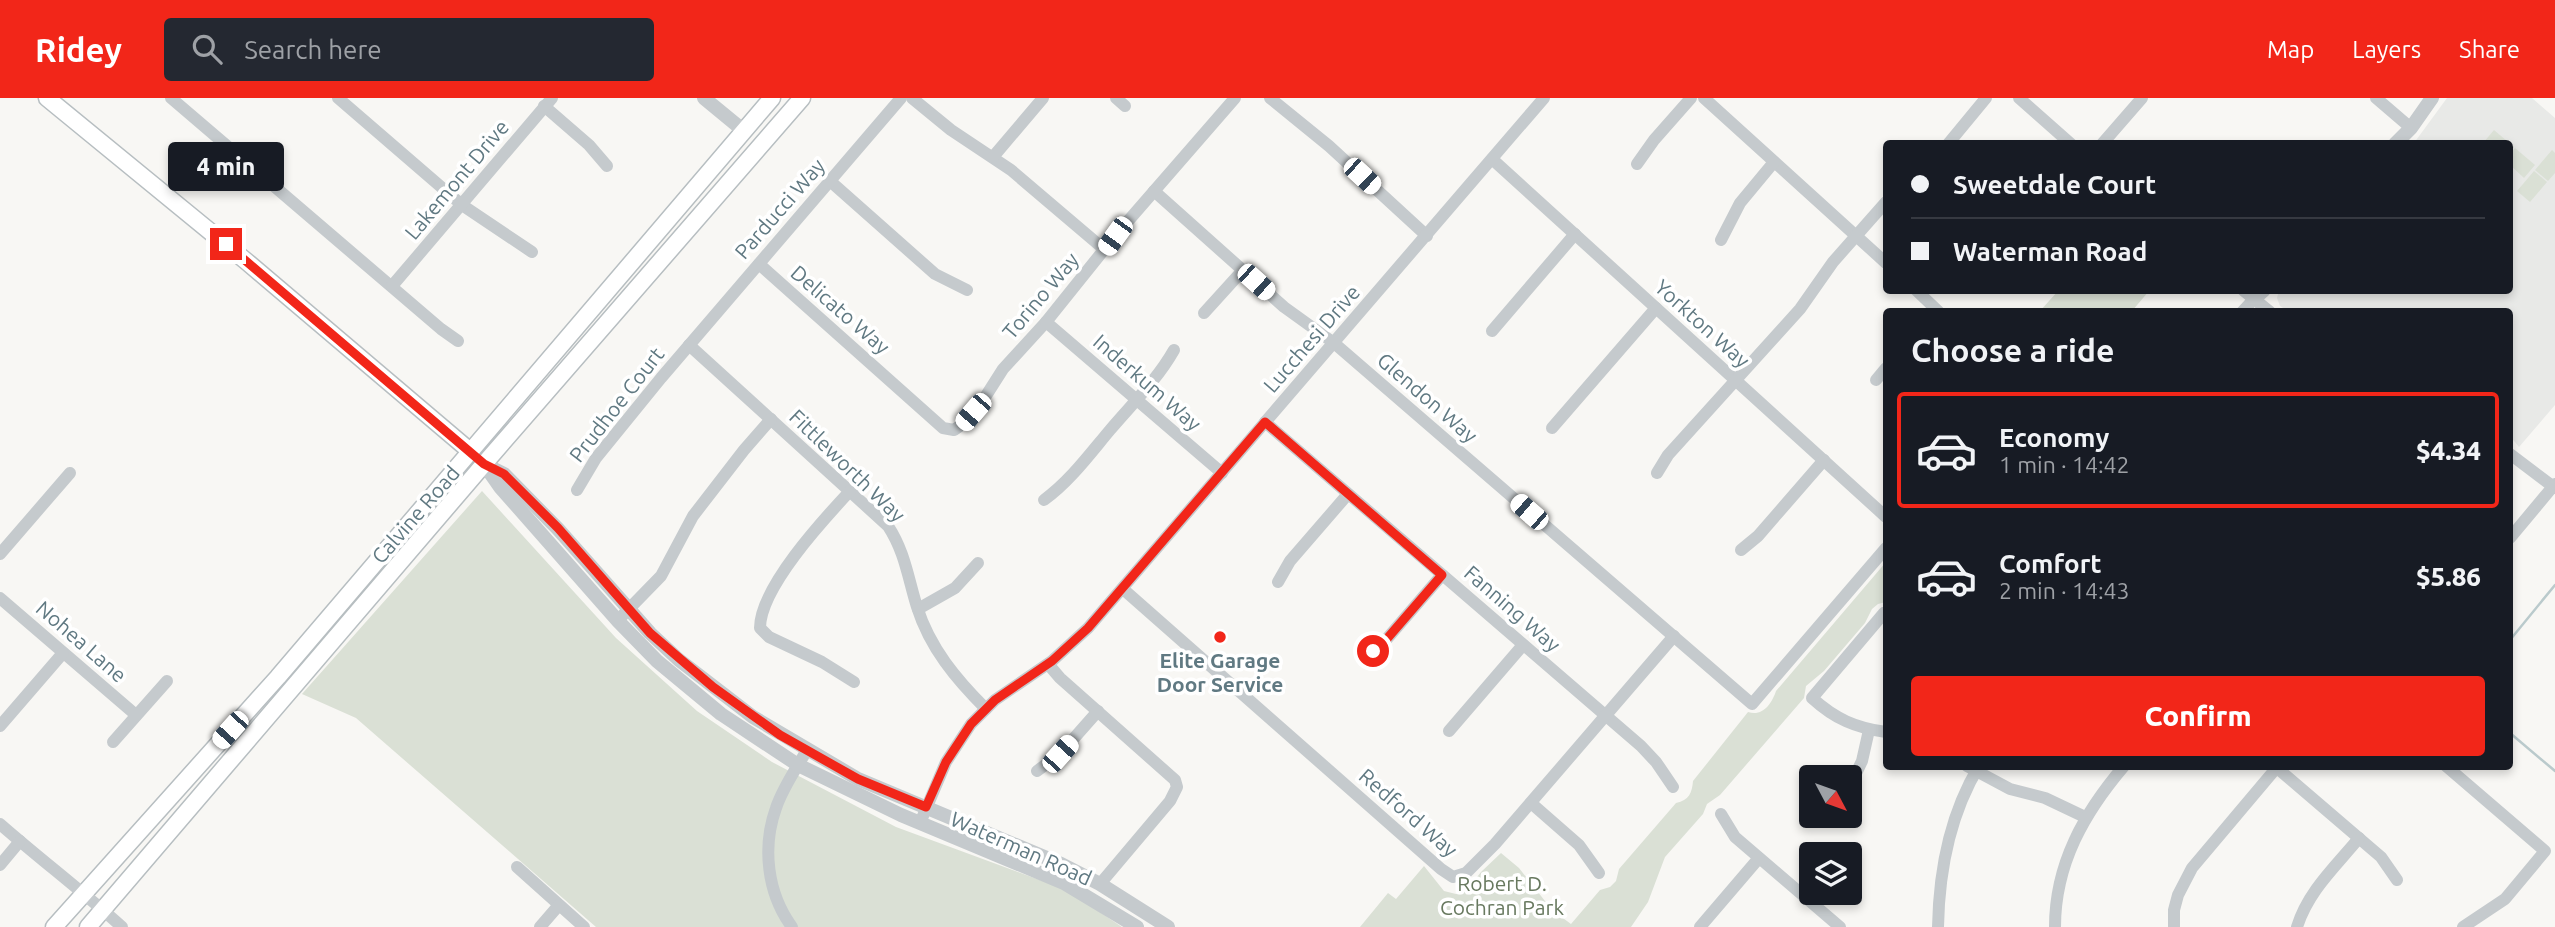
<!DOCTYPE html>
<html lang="en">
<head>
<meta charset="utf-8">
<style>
	:root { --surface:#171b24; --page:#242831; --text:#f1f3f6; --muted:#9ea1a6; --line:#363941; --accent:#f22619 }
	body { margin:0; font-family:Ubuntu,sans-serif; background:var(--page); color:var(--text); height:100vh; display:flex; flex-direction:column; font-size:26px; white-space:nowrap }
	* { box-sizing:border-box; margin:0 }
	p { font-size:23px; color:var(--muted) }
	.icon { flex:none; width:38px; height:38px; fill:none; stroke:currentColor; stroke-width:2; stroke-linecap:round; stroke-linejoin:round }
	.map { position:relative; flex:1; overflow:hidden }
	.drawer { position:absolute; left:1883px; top:210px; width:630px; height:462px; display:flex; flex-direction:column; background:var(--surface); border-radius:7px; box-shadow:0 4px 10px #0003 }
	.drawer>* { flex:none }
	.hud { position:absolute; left:1883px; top:42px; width:630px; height:154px; border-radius:7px; box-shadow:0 4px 10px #0003; display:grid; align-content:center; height:154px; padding:0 28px; background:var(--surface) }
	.needle { width:46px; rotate:131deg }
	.fabs { position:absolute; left:1799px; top:667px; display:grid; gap:14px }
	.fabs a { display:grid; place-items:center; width:63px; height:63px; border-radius:7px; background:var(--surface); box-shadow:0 4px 10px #0003; font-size:35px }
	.end { position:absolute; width:32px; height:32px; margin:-16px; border:9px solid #f22619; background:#fff; box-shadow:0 0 0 4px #fff }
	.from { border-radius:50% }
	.bubble { position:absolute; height:49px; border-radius:7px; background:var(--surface); box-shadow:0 4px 10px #0003; font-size:23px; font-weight:800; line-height:49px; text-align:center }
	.car { position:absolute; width:21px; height:42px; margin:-21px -10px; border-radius:9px; box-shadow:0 0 5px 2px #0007; background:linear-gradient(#fff 24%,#345 0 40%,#fff 0 76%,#345 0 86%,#fff 0) }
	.hud b { display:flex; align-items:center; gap:24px; height:66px; font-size:26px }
	.hud b+b { border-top:2px solid var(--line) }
	.hud i { width:18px; height:18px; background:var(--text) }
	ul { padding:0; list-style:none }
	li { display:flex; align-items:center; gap:21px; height:116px; margin:0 14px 10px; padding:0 14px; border:4px solid transparent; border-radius:7px }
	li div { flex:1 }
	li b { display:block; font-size:26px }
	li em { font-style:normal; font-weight:800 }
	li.selected { border-color:var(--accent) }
	li>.icon { width:63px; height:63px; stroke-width:1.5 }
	h2 { padding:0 28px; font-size:32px; line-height:84px }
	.button { display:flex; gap:14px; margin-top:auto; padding:14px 28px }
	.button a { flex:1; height:80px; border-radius:7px; background:var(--accent); color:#fff; font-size:28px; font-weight:800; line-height:80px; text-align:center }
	header { display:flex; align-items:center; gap:42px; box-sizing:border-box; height:98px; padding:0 35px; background:var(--accent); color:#fff }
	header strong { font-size:33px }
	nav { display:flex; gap:38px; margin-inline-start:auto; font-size:24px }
	.search { width:490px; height:63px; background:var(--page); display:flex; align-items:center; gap:18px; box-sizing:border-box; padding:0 24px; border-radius:7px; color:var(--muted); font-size:26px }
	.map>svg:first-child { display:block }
	.built { fill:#e8e9e7 }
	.green { fill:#dae0d5 }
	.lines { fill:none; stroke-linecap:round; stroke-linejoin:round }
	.stream { stroke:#bacacc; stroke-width:2.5 }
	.secondary-casing { stroke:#b7bec1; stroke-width:19 }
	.minor { stroke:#c5cacd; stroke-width:12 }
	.tertiary { stroke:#c5cacd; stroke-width:14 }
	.secondary { stroke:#fff; stroke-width:16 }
	.route { stroke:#f22619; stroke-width:9 }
	.poi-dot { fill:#f22619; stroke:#fff; stroke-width:2.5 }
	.labels { text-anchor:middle; stroke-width:7; stroke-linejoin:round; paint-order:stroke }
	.street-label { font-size:21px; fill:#607982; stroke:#fff }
	.poi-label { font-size:21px; font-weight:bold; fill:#607982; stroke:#fff }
	.park-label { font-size:21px; fill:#68795f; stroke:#fff }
</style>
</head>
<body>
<header>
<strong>Ridey</strong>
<div class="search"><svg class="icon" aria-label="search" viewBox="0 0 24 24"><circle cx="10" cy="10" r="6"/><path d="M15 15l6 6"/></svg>Search here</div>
<nav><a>Map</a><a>Layers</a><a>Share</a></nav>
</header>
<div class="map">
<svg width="2555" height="829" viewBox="0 0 2555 829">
	<rect width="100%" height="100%" fill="#f8f7f4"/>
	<polygon class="built" points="2447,0 2532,0 2555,20 2555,307 2519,349 2510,338 2510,214 2288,213 2280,208 2277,200 2279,192 2510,192 2510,46 2414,45"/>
	<g class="green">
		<polygon points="2494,32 2514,49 2510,54 2510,46 2483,45"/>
		<polygon points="2515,50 2535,67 2524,80 2510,67 2510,56"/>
		<polygon points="2552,52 2555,55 2555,75 2548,83 2535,72"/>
		<polygon points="2534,73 2547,84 2530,104 2517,93"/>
		<polygon points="2058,193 2058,192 2149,193 2132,213 2040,213"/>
		<polygon points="482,393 616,540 697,613 772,664 896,729 1067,792 1122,829 596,829 356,620 302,596"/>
		<path d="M1886 464V504L1878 506 1872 511 1865 525 1824 573 1806 588 1804 600 1720 697 1707 706 1703 716 1665 759 1648 804 1631 829H1360L1388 795 1396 801 1424 768 1444 793 1456 796 1468 791 1481 774 1501 755 1519 770 1552 812 1571 826 1600 792 1610 789 1616 783 1619 771 1676 705C1689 702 1692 695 1693 683L1748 614C1763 619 1772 605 1776 593Z"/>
	</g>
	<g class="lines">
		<g class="stream">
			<polyline points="2510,542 2555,487"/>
			<polyline points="2510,635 2555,673"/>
		</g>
		<g class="secondary-casing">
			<g id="secondary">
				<polyline points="47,0 246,163 470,353"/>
				<polyline points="54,829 278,579 772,0"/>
				<polyline points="88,829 484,366 802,0"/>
			</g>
		</g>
		<g class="minor">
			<polyline points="171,0 441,231 458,243"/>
			<polyline points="338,0 462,107 532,154"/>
			<polyline points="912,0 951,32 1011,72 1105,152"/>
			<polyline points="1116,0 1125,8"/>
			<polyline points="1270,0 1329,48 1427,138"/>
			<polyline points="1704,0 1886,165"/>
			<polyline points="2019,0 2071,46"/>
			<polyline points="2376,0 2411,30"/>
			<polyline points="544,8 589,47 607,68"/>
			<polyline points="1948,46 1986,0"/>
			<polyline points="2102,46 2142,0"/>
			<polyline points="993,59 1043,0"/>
			<polyline points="1492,61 1886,419"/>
			<polyline points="1637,66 1654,42 1691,0"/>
			<polyline points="830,83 935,176 967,192"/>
			<polyline points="1154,93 1284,209 1334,245 1752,606 1886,450"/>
			<polyline points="1721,142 1740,105 1774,64"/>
			<polyline points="759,166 943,330 954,332 964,325 982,304 1003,271 1046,224 1115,138 1235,0"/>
			<polyline points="392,188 552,0"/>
			<polyline points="1916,192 1939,214"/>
			<polyline points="2243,192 2270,214"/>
			<polyline points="2242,214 2254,201"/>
			<polyline points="1204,215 1243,172"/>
			<polyline points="1046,224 1222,375"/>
			<polyline points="1492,233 1575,136"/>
			<path d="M689 247 888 428C905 454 908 480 917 509 930 550 956 581 986 611"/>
			<polyline points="1876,282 1886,270"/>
			<polyline points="1265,324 1641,648 1656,664 1673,689"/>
			<polyline points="1552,330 1656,210"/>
			<polyline points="2510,356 2555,390"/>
			<polyline points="1657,375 1668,357 1800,211 1833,164 1886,104"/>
			<polyline points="577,392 596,360 661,280 901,0"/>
			<path d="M850 393C823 422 760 490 760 530L769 539 822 564 854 584"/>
			<path d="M1044 402C1070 383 1089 357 1110 332 1132 306 1157 282 1174 252"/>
			<polyline points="2510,440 2555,386"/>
			<polyline points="1741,452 1758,438 1824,362"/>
			<polyline points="0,456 70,375"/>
			<polyline points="1278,484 1290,463 1348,396"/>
			<polyline points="1123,491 1441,771 1453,779 1466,775 1495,746 1674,538"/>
			<polyline points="0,500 136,617"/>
			<polyline points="918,511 955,490 978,465"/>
			<path d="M1886 516 1884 515 1812 600C1835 621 1856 630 1886 634"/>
			<polyline points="622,518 661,478 693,418 744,352 771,321"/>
			<polyline points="1363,559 1385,543 1442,477"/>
			<polyline points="1048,566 1060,580 1175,682 1177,689 1170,703 1100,786"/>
			<polyline points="0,628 63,555"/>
			<polyline points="1449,633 1523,547"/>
			<polyline points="113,644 167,583"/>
			<polyline points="1967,668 2010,691 2045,700 2085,719"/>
			<polyline points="2446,668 2545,753 2505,801 2463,829"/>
			<polyline points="2277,670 2381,759 2397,782"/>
			<polyline points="1037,673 1060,656 1098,613"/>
			<polyline points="1850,688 1862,663 1869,632"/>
			<polyline points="1531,705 1579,747 1599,775"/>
			<polyline points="1721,716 1735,739 1840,829"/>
			<polyline points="920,725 946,664 971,626 995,602 1052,563 1088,530 1544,0"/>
			<path d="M0 726C40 761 82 793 122 829"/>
			<polyline points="0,767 20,743"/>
			<polyline points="517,769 584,829"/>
			<polyline points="540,829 559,807"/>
			<path d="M792 829C767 795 762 749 776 710 783 689 796 671 807 652"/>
			<polyline points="1700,829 1759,760"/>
			<path d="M1938 829C1939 774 1950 716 1979 668"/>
			<path d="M2055 829C2055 766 2084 715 2124 668"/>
			<polyline points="2174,829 2174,812 2178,797 2192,770 2278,668"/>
			<path d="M2297 829C2308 793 2336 768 2359 740"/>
		</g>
		<g class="tertiary">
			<polyline points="704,0 744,33"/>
			<polyline points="2395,46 2411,30 2432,0"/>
			<polyline points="2254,201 2264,192"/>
			<polyline points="484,366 504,376 558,431 650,535 679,562 753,619 858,681 1061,766 1100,786 1168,829"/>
			<polyline points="486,369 500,389 618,523 657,563 721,616 798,667 901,717 1064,785 1137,829"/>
		</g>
		<use href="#secondary" class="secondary"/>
	</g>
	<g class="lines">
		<polyline class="route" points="226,146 484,366 504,376 558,430 650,535 713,589 780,637 858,681 926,709 946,664 971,626 995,602 1052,563 1088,530 1265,324 1442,477 1385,543 1373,553"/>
	</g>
	<circle class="poi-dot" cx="1220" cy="539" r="7"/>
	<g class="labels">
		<g class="street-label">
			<text transform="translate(457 82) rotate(-50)" y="7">Lakemont Drive</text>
			<text transform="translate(780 111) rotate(-49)" y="7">Parducci Way</text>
			<text transform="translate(1041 198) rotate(-50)" y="7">Torino Way</text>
			<text transform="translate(840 212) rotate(41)" y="7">Delicato Way</text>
			<text transform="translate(1702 226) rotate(42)" y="7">Yorkton Way</text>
			<text transform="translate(1312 241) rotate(-49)" y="7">Lucchesi Drive</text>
			<text transform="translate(1147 285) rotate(41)" y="7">Inderkum Way</text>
			<text transform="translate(1427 300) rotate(41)" y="7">Glendon Way</text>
			<text transform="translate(617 307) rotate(-52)" y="7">Prudhoe Court</text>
			<text transform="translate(847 368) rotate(44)" y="7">Fittleworth Way</text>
			<text transform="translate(416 417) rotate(-49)" y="7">Calvine Road</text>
			<text transform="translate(1512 511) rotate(41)" y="7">Fanning Way</text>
			<text transform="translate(81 544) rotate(41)" y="7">Nohea Lane</text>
			<text transform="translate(1408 715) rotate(41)" y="7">Redford Way</text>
			<text transform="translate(1021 751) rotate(24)" y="7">Waterman Road</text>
		</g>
		<g class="poi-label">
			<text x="1220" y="570">Elite Garage<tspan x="1220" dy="24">Door Service</tspan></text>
		</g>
		<g class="park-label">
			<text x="1502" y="793">Robert D.<tspan x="1502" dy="24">Cochran Park</tspan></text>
		</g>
	</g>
</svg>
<div class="fabs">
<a><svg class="needle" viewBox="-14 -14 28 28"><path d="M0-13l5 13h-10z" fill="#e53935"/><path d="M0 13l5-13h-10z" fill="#9ea1a6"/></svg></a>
<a><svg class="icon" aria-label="layers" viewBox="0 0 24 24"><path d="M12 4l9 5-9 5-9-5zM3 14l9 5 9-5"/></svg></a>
</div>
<i class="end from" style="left:1373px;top:553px"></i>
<i class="end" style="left:226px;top:146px"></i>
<div class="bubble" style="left:168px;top:44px;width:116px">4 min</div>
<i class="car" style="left:1362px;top:78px;rotate:133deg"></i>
<i class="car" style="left:1115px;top:138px;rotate:216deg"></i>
<i class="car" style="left:1256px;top:184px;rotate:132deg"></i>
<i class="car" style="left:973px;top:314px;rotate:221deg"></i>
<i class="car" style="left:1529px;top:414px;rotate:311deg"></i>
<i class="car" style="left:230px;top:632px;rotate:222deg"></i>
<i class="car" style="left:1060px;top:656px;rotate:42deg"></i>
<div class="hud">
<b><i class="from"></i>Sweetdale Court</b>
<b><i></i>Waterman Road</b>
</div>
<section class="drawer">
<h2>Choose a ride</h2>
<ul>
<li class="selected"><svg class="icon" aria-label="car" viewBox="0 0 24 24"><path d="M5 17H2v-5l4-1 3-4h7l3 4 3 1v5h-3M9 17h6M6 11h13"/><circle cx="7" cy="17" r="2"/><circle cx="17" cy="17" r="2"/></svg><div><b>Economy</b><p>1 min · 14:42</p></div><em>$4.34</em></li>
<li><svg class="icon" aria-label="car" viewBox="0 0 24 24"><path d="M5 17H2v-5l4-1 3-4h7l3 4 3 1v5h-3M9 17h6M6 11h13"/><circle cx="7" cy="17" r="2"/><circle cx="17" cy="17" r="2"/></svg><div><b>Comfort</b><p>2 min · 14:43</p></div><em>$5.86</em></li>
</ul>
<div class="button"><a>Confirm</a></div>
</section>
</div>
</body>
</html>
